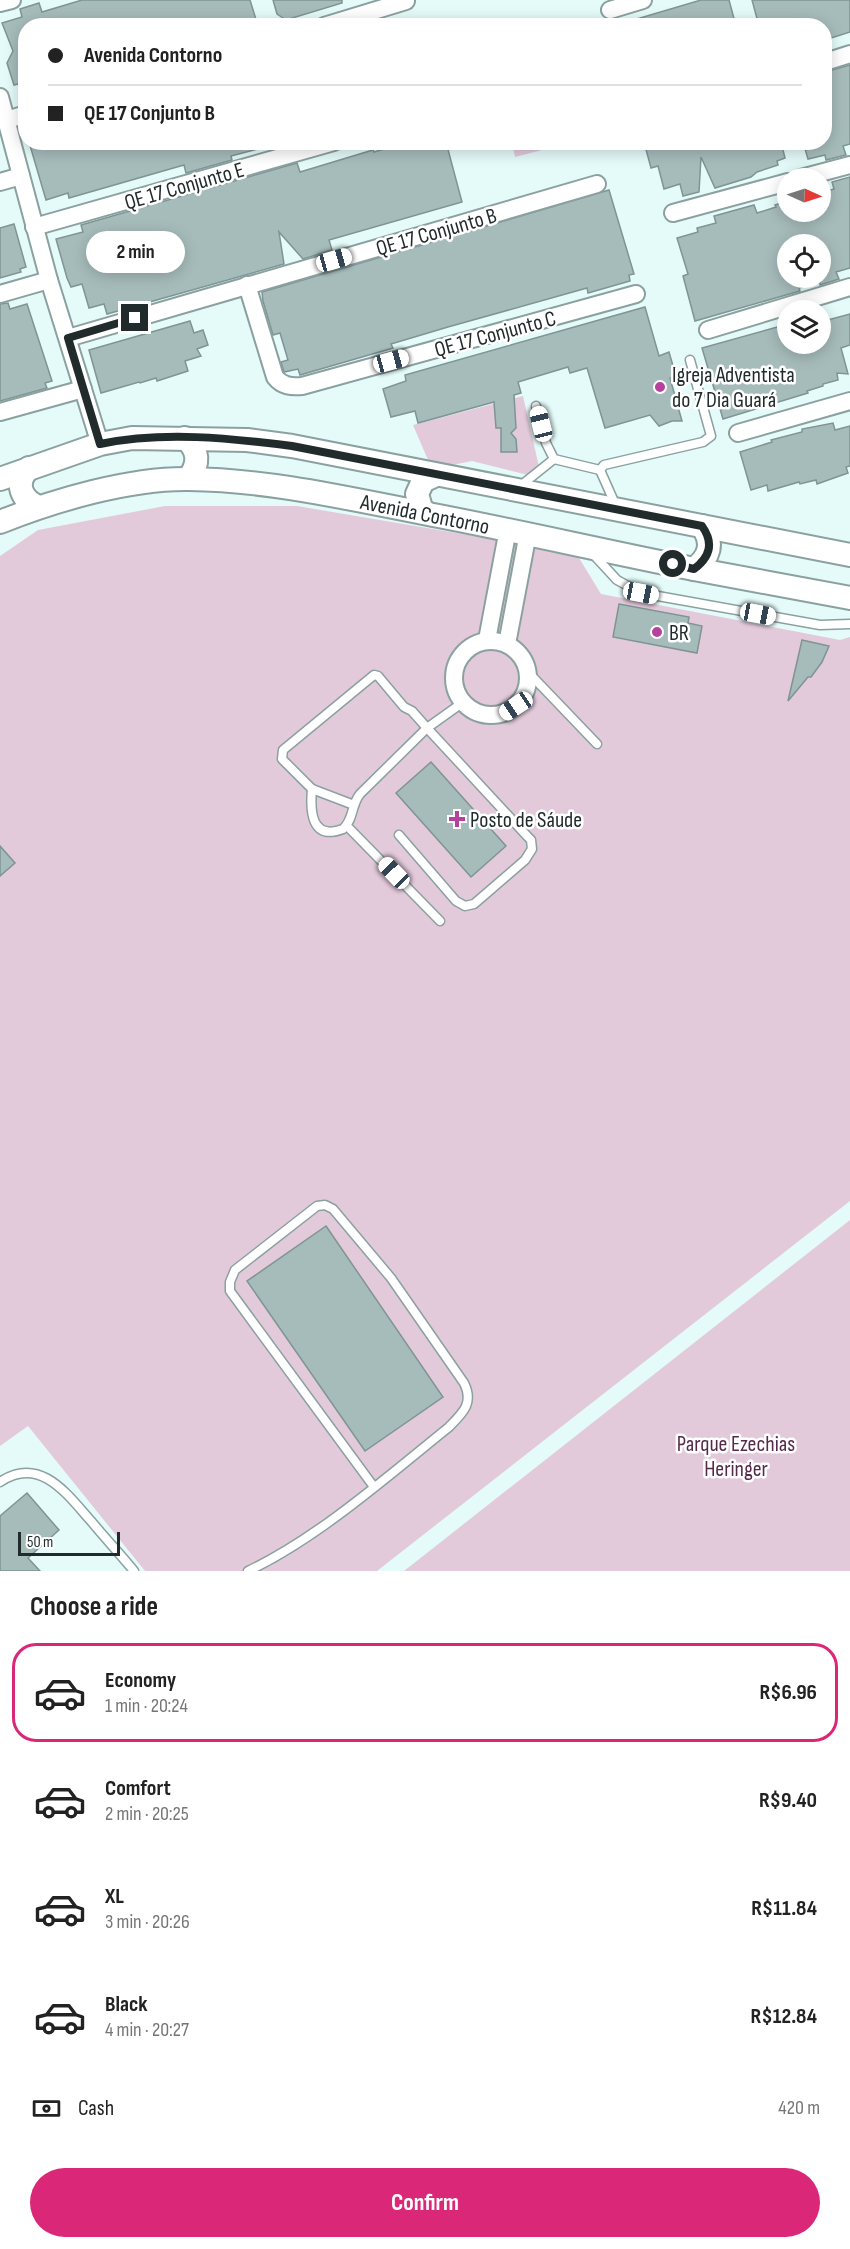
<!DOCTYPE html>
<html lang="en">
<head>
<meta charset="utf-8">
<style>
	:root { --surface:#fff; --page:#f2f2f2; --text:#222; --muted:#767676; --line:#e0e0e0; --accent:#db2777 }
	body { margin:0; font-family:"Sofia Sans Condensed",sans-serif; background:var(--page); color:var(--text); height:100vh; display:flex; flex-direction:column; font-size:22px; white-space:nowrap }
	* { box-sizing:border-box; margin:0 }
	p { font-size:20px; color:var(--muted) }
	.icon { flex:none; width:33px; height:33px; fill:none; stroke:currentColor; stroke-width:2; stroke-linecap:round; stroke-linejoin:round }
	.map { position:relative; height:1571px; overflow:hidden }
	.side { display:flex; flex-direction:column; background:var(--surface); flex:1 }
	.side>* { flex:none }
	.banner { position:absolute; left:18px; top:18px; width:814px; height:132px; border-radius:24px; box-shadow:0 3px 15px #0003; display:grid; align-content:center; height:132px; padding:0 30px; background:var(--surface) }
	.needle { width:39px; rotate:93deg }
	.buttons { position:absolute; left:777px; top:168px; display:grid; gap:12px }
	.buttons a { display:grid; place-items:center; width:54px; height:54px; border-radius:50%; background:var(--surface); box-shadow:0 3px 15px #0003; font-size:30px }
	.scale { position:absolute; left:18px; bottom:15px; width:102px; box-sizing:border-box; padding-left:6px; border:3px solid #222b2b; border-top:0; font-size:16px; line-height:21px; white-space:nowrap; color:#222b2b; -webkit-text-stroke:4px #fff; paint-order:stroke }
	.end { position:absolute; width:27px; height:27px; margin:-14px; border:8px solid #222b2b; background:#fff; box-shadow:0 0 0 3px #fff }
	.from { border-radius:50% }
	.bubble { position:absolute; height:42px; border-radius:21px; background:var(--surface); box-shadow:0 3px 15px #0003; font-size:20px; font-weight:700; line-height:42px; text-align:center }
	.car { position:absolute; width:18px; height:36px; margin:-18px -9px; border-radius:8px; box-shadow:0 0 4px 2px #0007; background:linear-gradient(#fff 24%,#345 0 40%,#fff 0 76%,#345 0 86%,#fff 0) }
	.banner b { display:flex; align-items:center; gap:21px; height:57px; font-size:22px }
	.banner b+b { border-top:2px solid var(--line) }
	.banner i { width:15px; height:15px; background:var(--text) }
	ul { padding:0; list-style:none }
	li { display:flex; align-items:center; gap:18px; height:99px; margin:0 12px 9px; padding:0 18px; border:3px solid transparent; border-radius:24px }
	li div { flex:1 }
	li b { display:block; font-size:22px }
	li em { font-style:normal; font-weight:700 }
	li.current { border-color:var(--accent) }
	li>.icon { width:54px; height:54px; stroke-width:1.5 }
	h2 { padding:0 30px; font-size:27px; line-height:72px }
	.pay { display:flex; align-items:center; gap:15px; height:66px; padding:0 30px; font-size:22px }
	.pay p { margin-inline-start:auto }
	.primary-button { display:flex; gap:12px; margin-top:auto; padding:12px 30px }
	.primary-button a { flex:1; height:69px; border-radius:36px; background:var(--accent); color:#fff; font-size:24px; font-weight:700; line-height:69px; text-align:center }
	.map>svg:first-child { display:block }
	.green { fill:#e3cadb }
	.building { fill:#a6bcbb; stroke:#7f9494; stroke-width:1.5; fill-rule:evenodd }
	.lines { fill:none; stroke-linecap:round; stroke-linejoin:round }
	.service-casing { stroke:#8ba1a0; stroke-width:11 }
	.minor-casing { stroke:#8ba1a0; stroke-width:20 }
	.secondary-casing { stroke:#8ba1a0; stroke-width:26 }
	.service { stroke:#fff; stroke-width:8 }
	.minor { stroke:#fff; stroke-width:16 }
	.secondary { stroke:#fff; stroke-width:22 }
	.route { stroke:#222b2b; stroke-width:8 }
	.poi-dot { fill:#b6429b; stroke:#fff; stroke-width:2 }
	.labels { text-anchor:middle; stroke-width:5; stroke-linejoin:round; paint-order:stroke }
	.street-label { font-size:22px; fill:#222b2b; stroke:#fff }
	.poi-label { font-size:22px; fill:#222b2b; stroke:#fff; text-anchor:start }
	.park-label { font-size:22px; fill:#56294a; stroke:#fff }
</style>
</head>
<body>
<div class="map">
<svg width="850" height="1571" viewBox="0 0 850 1571">
	<rect width="100%" height="100%" fill="#e4fbfa"/>
	<g class="green">
		<polygon points="512,142 569,142 569,143 515,157"/>
		<polygon points="523,396 539,467 528,475 472,461 447,466 428,460 413,425"/>
		<polygon points="165,506 297,506 576,553 601,594 840,640 850,637 850,1201 377,1571 145,1571 28,1426 0,1446 0,556 38,530"/>
		<polygon points="850,1220 850,1571 404,1571"/>
	</g>
	<g class="building">
		<polygon points="82,0 250,0 258,26 191,26 189,22 178,26 26,26 26,82 14,85 7,63 13,51 2,23 22,17 20,9 39,3 42,12"/>
		<polygon points="273,0 342,0 342,3 286,20 277,14"/>
		<polygon points="701,0 729,0 736,26 623,26 623,23"/>
		<polygon points="752,0 850,0 850,32 825,40 825,26 759,26"/>
		<polygon points="850,65 850,144 843,146 846,155 826,160 825,155 808,159 803,142 825,142 825,72"/>
		<polygon points="29,142 269,142 269,146 231,156 232,160 186,173 184,165 69,198 68,193 46,200"/>
		<polygon points="269,142 291,142 291,143 272,149"/>
		<polygon points="407,142 446,142 462,202 329,240 332,250 303,259 279,232 284,264 107,314 104,304 89,308 82,284 71,287 67,278 56,239 83,232 81,225 297,163 300,172 373,150 374,152"/>
		<polygon points="644,142 781,142 785,158 777,161 778,165 757,172 751,177 715,188 701,157 699,192 683,196 680,184 664,189 658,166 651,168"/>
		<path d="M850 177V268L836 272 839 279 820 285V282L799 288 800 291 695 321 683 276 688 274 677 238 698 232 697 228 716 223 714 216 754 205 757 213 776 207 775 205 788 201V212H820V193L834 189 832 182ZM788 244H820V278H788Z"/>
		<polygon points="609,190 634,274 629,275 630,281 588,293 587,288 448,327 391,344 393,348 300,375 298,369 284,372 281,362 288,360 280,333 273,335 263,301 262,292"/>
		<polygon points="14,224 26,267 20,269 21,272 0,278 0,228"/>
		<polygon points="8,303 10,309 27,304 52,381 45,383 47,388 0,401 0,304"/>
		<polygon points="645,307 659,356 669,352 676,376 670,378 682,421 672,421 659,426 650,415 605,428 587,368 570,373 568,367 518,382 521,393 514,395 516,428 511,433 516,439 517,452 501,452 501,428 496,428 494,402 418,423 415,411 391,417 383,389 406,381 405,375"/>
		<polygon points="850,314 850,345 841,348 848,374 837,373 838,380 823,384 823,386 807,391 808,393 723,419 702,348 788,324 788,344 820,344 820,322"/>
		<polygon points="190,321 194,333 203,330 208,345 197,349 201,356 185,361 188,371 157,381 156,378 140,383 139,382 101,393 89,350"/>
		<polygon points="833,423 835,430 850,426 850,466 846,467 848,473 817,484 816,480 800,484 799,482 768,491 767,485 751,490 740,452 772,442 771,440 802,432 802,429"/>
		<polygon points="619,604 689,617 688,623 702,626 697,653 613,637"/>
		<polygon points="802,640 829,646 822,662 811,677 808,677 788,701"/>
		<polygon points="431,762 506,846 471,877 396,793"/>
		<polygon points="0,846 15,863 0,876"/>
		<polygon points="326,1226 443,1397 365,1451 247,1281"/>
		<polygon points="27,1493 59,1530 28,1558 40,1571 0,1571 0,1516"/>
	</g>
	<g class="lines">
		<g class="service-casing">
			<g id="service">
				<polyline points="536,406 546,443 554,459 600,470"/>
				<polyline points="519,487 554,459"/>
				<polyline points="616,506 600,470 604,465 703,442 711,436 690,360"/>
				<polyline points="593,554 617,580 641,593 820,625 850,624"/>
				<polyline points="528,672 597,744"/>
				<path d="M312 789C310 811 311 841 343 829 354 819 351 805 360 794L427 728 462 703"/>
				<polyline points="354,805 312,789 282,759 283,750 374,675 378,676 404,707 412,711 427,728 528,837 531,840 532,849 525,860 474,904 465,906 456,901 399,835"/>
				<polyline points="347,826 440,921"/>
				<path d="M0 1482C40 1455 67 1494 91 1521 105 1538 120 1554 134 1571"/>
				<path d="M248 1571C318 1538 388 1476 449 1427 463 1413 474 1403 464 1383L391 1278 333 1209 325 1205 317 1206 235 1270 230 1282V1291L374 1487"/>
			</g>
		</g>
		<g class="minor-casing">
			<g id="minor">
				<polyline points="0,3 12,0"/>
				<polyline points="610,10 643,0"/>
				<polyline points="324,26 406,1"/>
				<polyline points="825,62 850,54"/>
				<polyline points="0,97 49,280 100,444"/>
				<polyline points="7,120 26,114"/>
				<polyline points="801,178 850,165"/>
				<polyline points="0,182 21,176"/>
				<polyline points="673,213 788,182"/>
				<polyline points="34,227 334,142"/>
				<path d="M247 285 275 377C282 386 291 387 302 386L636 294"/>
				<polyline points="0,294 49,280"/>
				<polyline points="708,330 850,287"/>
				<polyline points="68,338 597,184"/>
				<polyline points="0,412 83,389"/>
				<polyline points="738,433 850,401"/>
				<polyline points="487,640 508,529"/>
				<circle cx="491" cy="678" r="37"/>
				<polyline points="507,644 528,533"/>
			</g>
		</g>
		<g class="secondary-casing">
			<g id="secondary">
				<path d="M185 438C199 450 200 464 188 479"/>
				<path d="M29 468C14 483 21 500 39 507"/>
				<polyline points="0,479 100,444 132,438 247,440 292,446 850,555"/>
				<polyline points="426,513 421,508 417,494 423,481 436,475"/>
				<path id="s1" d="M0 522C55 500 130 478 189 479 268 480 346 498 423 513 513 530 603 551 694 569 746 579 798 588 850 598"/>
				<path d="M694 569C710 557 714 543 702 526"/>
			</g>
		</g>
		<use href="#service" class="service"/>
		<use href="#minor" class="minor"/>
		<use href="#secondary" class="secondary"/>
	</g>
	<g class="lines">
		<path class="route" d="M135 318 68 338 100 444C163 431 229 438 292 446L702 526C714 543 710 557 694 569L673 564"/>
	</g>
	<g class="poi-dot">
		<circle cx="660" cy="387" r="6"/>
		<circle cx="657" cy="632" r="6"/>
		<path d="M454 810h6v6h6v6h-6v6h-6v-6h-6v-6h6z"/>
	</g>
	<g class="labels">
		<g class="street-label">
			<text transform="translate(184 185) rotate(-16)" y="8">QE 17 Conjunto E</text>
			<text transform="translate(436 231) rotate(-16)" y="8">QE 17 Conjunto B</text>
			<text transform="translate(495 333) rotate(-15)" y="8">QE 17 Conjunto C</text>
			<text dy="8" stroke="none"><textPath href="#s1" startOffset="434">Avenida Contorno</textPath></text>
		</g>
		<g class="poi-label">
			<text x="672" y="382">Igreja Adventista<tspan x="672" dy="25">do 7 Dia Guará</tspan></text>
			<text x="669" y="640">BR</text>
			<text x="470" y="827">Posto de Sáude</text>
		</g>
		<g class="park-label">
			<text x="736" y="1451">Parque Ezechias<tspan x="736" dy="25">Heringer</tspan></text>
		</g>
	</g>
</svg>
<div class="buttons">
<a><svg class="needle" viewBox="-14 -14 28 28"><path d="M0-13l5 13h-10z" fill="#e53935"/><path d="M0 13l5-13h-10z" fill="#767676"/></svg></a>
<a><svg class="icon" aria-label="locate" viewBox="0 0 24 24"><circle cx="12" cy="12" r="6"/><path d="M12 2v4M12 18v4M2 12h4M18 12h4"/></svg></a>
<a><svg class="icon" aria-label="layers" viewBox="0 0 24 24"><path d="M12 4l9 5-9 5-9-5zM3 14l9 5 9-5"/></svg></a>
</div>
<div class="scale">50 m</div>
<i class="end from" style="left:673px;top:564px"></i>
<i class="end" style="left:135px;top:318px"></i>
<div class="bubble" style="left:86px;top:231px;width:99px">2 min</div>
<i class="car" style="left:334px;top:260px;rotate:74deg"></i>
<i class="car" style="left:391px;top:361px;rotate:75deg"></i>
<i class="car" style="left:541px;top:424px;rotate:346deg"></i>
<i class="car" style="left:641px;top:593px;rotate:101deg"></i>
<i class="car" style="left:758px;top:614px;rotate:101deg"></i>
<i class="car" style="left:516px;top:706px;rotate:236deg"></i>
<i class="car" style="left:394px;top:873px;rotate:316deg"></i>
<div class="banner">
<b><i class="from"></i>Avenida Contorno</b>
<b><i></i>QE 17 Conjunto B</b>
</div>
</div>
<section class="side">
<h2>Choose a ride</h2>
<ul>
<li class="current"><svg class="icon" aria-label="car" viewBox="0 0 24 24"><path d="M5 17H2v-5l4-1 3-4h7l3 4 3 1v5h-3M9 17h6M6 11h13"/><circle cx="7" cy="17" r="2"/><circle cx="17" cy="17" r="2"/></svg><div><b>Economy</b><p>1 min · 20:24</p></div><em>R$6.96</em></li>
<li><svg class="icon" aria-label="car" viewBox="0 0 24 24"><path d="M5 17H2v-5l4-1 3-4h7l3 4 3 1v5h-3M9 17h6M6 11h13"/><circle cx="7" cy="17" r="2"/><circle cx="17" cy="17" r="2"/></svg><div><b>Comfort</b><p>2 min · 20:25</p></div><em>R$9.40</em></li>
<li><svg class="icon" aria-label="car" viewBox="0 0 24 24"><path d="M5 17H2v-5l4-1 3-4h7l3 4 3 1v5h-3M9 17h6M6 11h13"/><circle cx="7" cy="17" r="2"/><circle cx="17" cy="17" r="2"/></svg><div><b>XL</b><p>3 min · 20:26</p></div><em>R$11.84</em></li>
<li><svg class="icon" aria-label="car" viewBox="0 0 24 24"><path d="M5 17H2v-5l4-1 3-4h7l3 4 3 1v5h-3M9 17h6M6 11h13"/><circle cx="7" cy="17" r="2"/><circle cx="17" cy="17" r="2"/></svg><div><b>Black</b><p>4 min · 20:27</p></div><em>R$12.84</em></li>
</ul>
<div class="pay"><svg class="icon" aria-label="cash" viewBox="0 0 24 24"><path d="M3 7h18v10H3z"/><circle cx="12" cy="12" r="2"/></svg>Cash<p>420 m</p></div>
<div class="primary-button"><a>Confirm</a></div>
</section>
</body>
</html>
